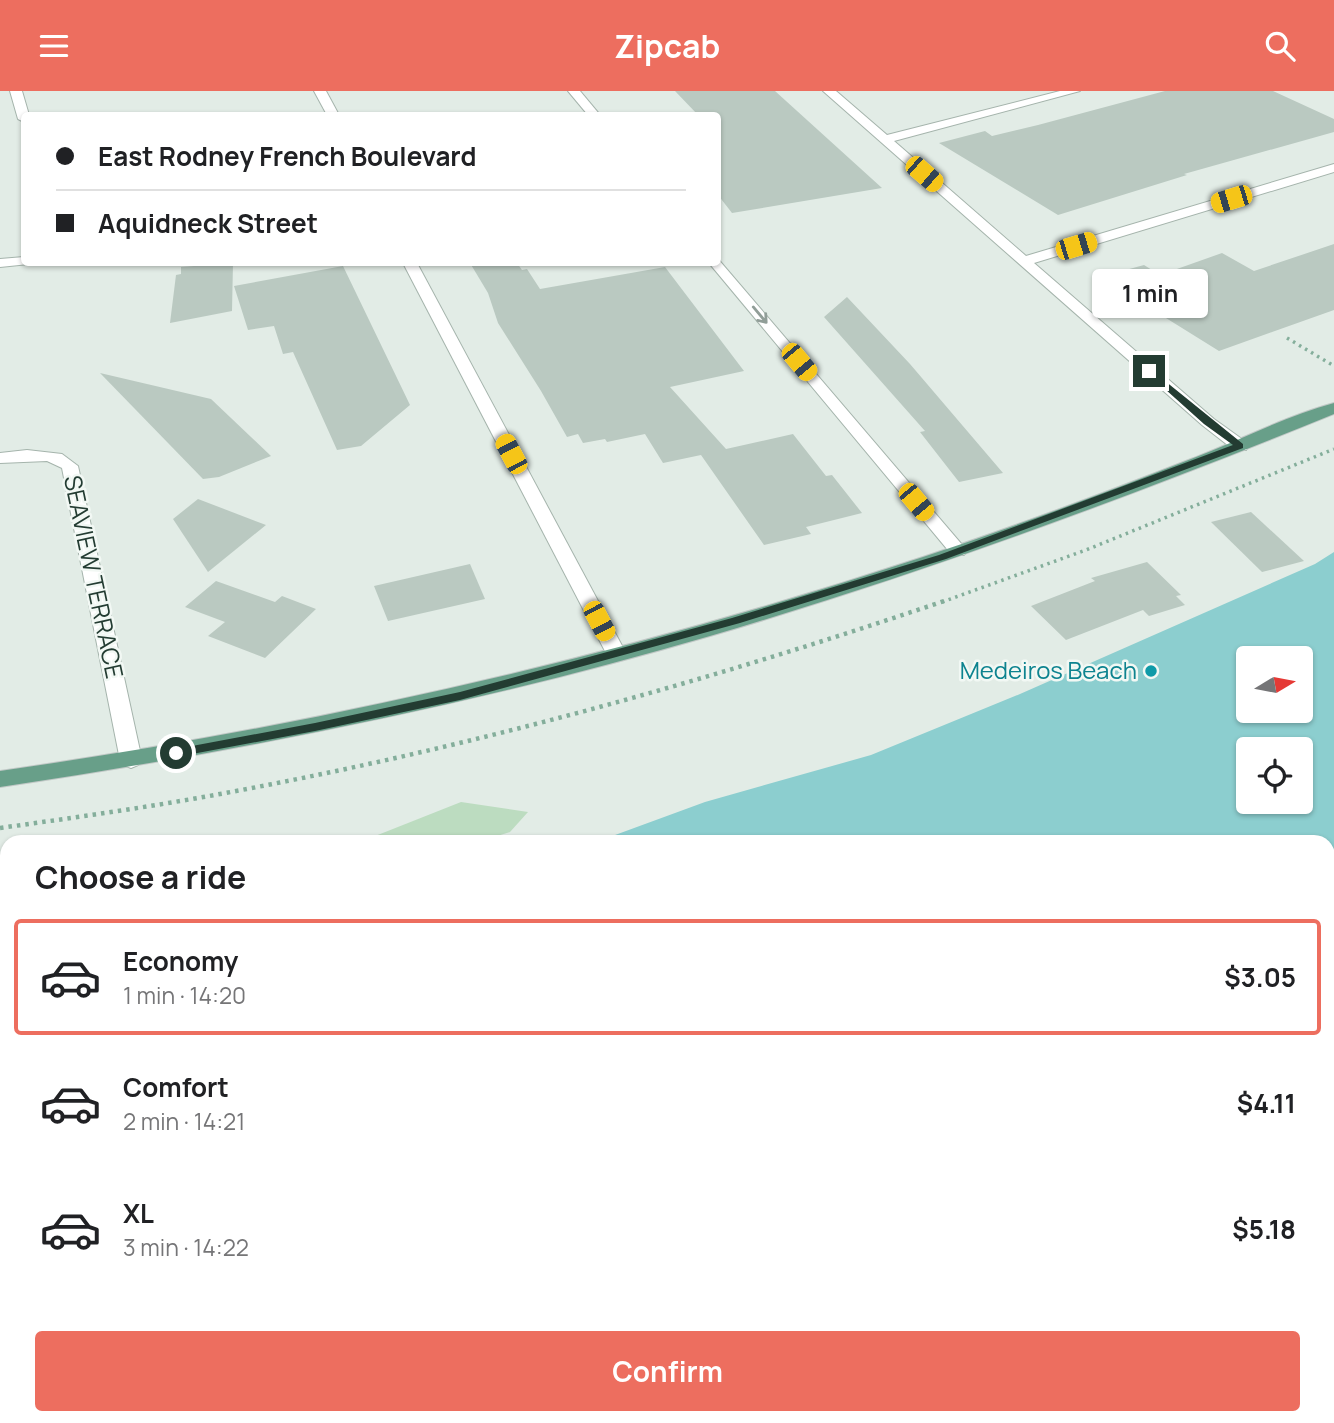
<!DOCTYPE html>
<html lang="en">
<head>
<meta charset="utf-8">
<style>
	:root { --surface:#fff; --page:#f2f2f2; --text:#202124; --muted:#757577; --line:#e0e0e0; --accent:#ed6e5f }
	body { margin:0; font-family:Manrope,sans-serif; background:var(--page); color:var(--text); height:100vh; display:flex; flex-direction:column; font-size:26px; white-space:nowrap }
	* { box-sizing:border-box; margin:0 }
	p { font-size:23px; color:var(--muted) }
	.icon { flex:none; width:38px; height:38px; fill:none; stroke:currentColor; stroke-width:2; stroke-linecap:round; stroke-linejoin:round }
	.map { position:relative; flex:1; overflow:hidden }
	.sheet { position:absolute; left:0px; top:744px; width:1335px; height:590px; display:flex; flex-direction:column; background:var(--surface); border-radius:21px 21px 0 0; box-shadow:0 2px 5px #0004 }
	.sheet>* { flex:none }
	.guide { position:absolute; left:21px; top:21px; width:700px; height:154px; border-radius:7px; box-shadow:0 2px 5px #0004; display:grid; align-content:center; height:154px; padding:0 35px; background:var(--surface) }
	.needle { width:46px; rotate:80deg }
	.buttons { position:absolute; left:1236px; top:555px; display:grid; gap:14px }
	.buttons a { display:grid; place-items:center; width:77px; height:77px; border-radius:7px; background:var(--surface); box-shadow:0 2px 5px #0004; font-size:35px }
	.end { position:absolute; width:32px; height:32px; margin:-16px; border:9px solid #233c32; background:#fff; box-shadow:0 0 0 4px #fff }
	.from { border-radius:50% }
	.bubble { position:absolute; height:49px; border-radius:7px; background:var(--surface); box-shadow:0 2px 5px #0004; font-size:23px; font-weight:700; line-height:49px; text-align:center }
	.car { position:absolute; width:21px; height:42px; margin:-21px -10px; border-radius:9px; box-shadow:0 0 5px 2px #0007; background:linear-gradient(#f5c518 24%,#345 0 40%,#f5c518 0 76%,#345 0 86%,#f5c518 0) }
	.guide b { display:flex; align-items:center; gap:24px; height:66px; font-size:26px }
	.guide b+b { border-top:2px solid var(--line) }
	.guide i { width:18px; height:18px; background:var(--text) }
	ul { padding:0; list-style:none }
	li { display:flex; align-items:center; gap:21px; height:116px; margin:0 14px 10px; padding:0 21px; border:4px solid transparent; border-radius:7px }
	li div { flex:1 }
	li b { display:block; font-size:26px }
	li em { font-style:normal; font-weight:700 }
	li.active { border-color:var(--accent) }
	li>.icon { width:63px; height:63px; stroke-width:1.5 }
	h2 { padding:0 35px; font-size:32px; line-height:84px }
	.action { display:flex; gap:14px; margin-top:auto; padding:14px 35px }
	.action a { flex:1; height:80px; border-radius:7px; background:var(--accent); color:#fff; font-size:28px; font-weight:700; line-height:80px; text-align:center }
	header { display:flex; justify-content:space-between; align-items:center; height:91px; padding:0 35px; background:var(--accent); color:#fff; font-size:32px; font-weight:700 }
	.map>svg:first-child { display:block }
	.green { fill:#bcdcc0 }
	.water { fill:#8ccecf; fill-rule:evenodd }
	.building { fill:#bac9c1 }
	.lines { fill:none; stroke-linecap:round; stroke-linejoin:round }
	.minor-casing { stroke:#a5b4ac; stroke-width:2 }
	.major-casing { stroke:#c1c8c6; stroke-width:2 }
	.path-far1 { stroke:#84ae9b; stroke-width:3.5; stroke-dasharray:2.5 4.5; stroke-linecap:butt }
	.path { stroke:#84ae9b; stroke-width:4.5; stroke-dasharray:3.5 5; stroke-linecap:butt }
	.minor { fill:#fff; fill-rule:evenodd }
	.major { fill:#689f89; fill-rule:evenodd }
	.oneway { stroke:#919e98 }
	.route { fill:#233c32 }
	.culture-dot { fill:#0f9aa8; stroke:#f2f8f4; stroke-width:2.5 }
	.labels { text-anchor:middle; stroke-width:5; stroke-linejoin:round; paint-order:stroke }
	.street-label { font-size:24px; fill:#233c32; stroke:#f2f8f4 }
	.culture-label { font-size:24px; fill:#0d838f; stroke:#f2f8f4; text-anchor:end }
</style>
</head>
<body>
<header><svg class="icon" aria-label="menu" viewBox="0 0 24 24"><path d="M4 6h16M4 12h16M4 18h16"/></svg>Zipcab<svg class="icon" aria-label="search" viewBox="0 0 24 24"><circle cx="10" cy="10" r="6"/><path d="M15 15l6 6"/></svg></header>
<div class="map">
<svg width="1334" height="1332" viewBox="0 0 1334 1332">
	<rect width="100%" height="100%" fill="#e2ece6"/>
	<polygon class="green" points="461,711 528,721 510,741 478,751 360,751"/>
	<path class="water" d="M1334 461V1332H0V902L7 899V1326H1328V751H596L705 711 871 664 1020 603 1315 473ZM1248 567H1300V620H1248ZM1248 658H1300V710H1248Z"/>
	<g class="building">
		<polygon points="675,0 775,0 882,97 732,122 718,104 718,24 698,24"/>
		<polygon points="1165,0 1273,0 1334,28 1334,41 1184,83 1187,84 1058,124 939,52 985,40 992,45 1038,34"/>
		<polygon points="1334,153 1334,219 1219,260 1100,186 1144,174 1160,184 1222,162 1254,180"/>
		<polygon points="233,172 232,220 170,232 176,184 181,183 181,176"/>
		<polygon points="470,172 517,172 522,179 527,178 540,198 665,176 744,280 670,296 726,358 793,343 826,385 832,384 862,422 806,436 811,443 764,454 701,364 663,372 645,343 607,351 605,348 583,352 578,343 567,346 541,300 498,232 488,202"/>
		<polygon points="343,175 410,314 361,355 337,359 293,261 283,263 274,235 248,239 234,195"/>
		<polygon points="847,206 910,273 1003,382 959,391 920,341 925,340 824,226"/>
		<polygon points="100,282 211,308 271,365 219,386 203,388"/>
		<polygon points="198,408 266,434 208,481 173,428"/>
		<polygon points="1251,421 1304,470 1262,481 1211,431"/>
		<polygon points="1147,471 1181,504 1176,505 1185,514 1149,525 1143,519 1066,549 1031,515 1095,490 1091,487"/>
		<polygon points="470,473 485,508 388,530 374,495"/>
		<polygon points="216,490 275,511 282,505 316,518 265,567 208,545 225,531 185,516"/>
	</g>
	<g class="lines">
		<g class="minor-casing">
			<g id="minor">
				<polygon points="10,0 22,0 29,24 24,24 24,31 18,28"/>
				<polygon points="314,0 326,0 339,24 327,24"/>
				<polygon points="568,0 580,0 600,24 588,24"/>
				<polygon points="823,0 836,0 887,44 1060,0 1080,0 894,50 1026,165 1334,73 1334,81 1034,172 1214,328 1246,351 1248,355 1246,359 1234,359 1202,334"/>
				<polygon points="24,166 24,172 29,173 0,176 0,168"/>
				<polygon points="718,168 964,456 967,460 964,464 952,464 709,172 718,172"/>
				<polygon points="403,172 417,172 627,564 624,569 610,569 607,564"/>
				<polygon points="27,359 62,363 78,375 142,669 138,674 131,677 124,674 120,669 62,377 47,370 0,372 0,362"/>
			</g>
		</g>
		<g class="major-casing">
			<path id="major" d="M1334 312V323C1129 406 922 483 710 545 477 613 240 660 0 696V680C314 635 621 566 923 466 1013 436 1102 403 1191 368 1238 350 1286 325 1334 312Z"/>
		</g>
		<g class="path-far1">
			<polyline points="1287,247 1334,275"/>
			<polyline points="942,511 1086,459 1334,358"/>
		</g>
		<path class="path" d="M0 737C86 725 171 713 257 696 491 651 721 586 947 509"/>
		<use href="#minor" class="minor"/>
		<use href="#major" class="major"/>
	</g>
	<defs><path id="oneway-shaft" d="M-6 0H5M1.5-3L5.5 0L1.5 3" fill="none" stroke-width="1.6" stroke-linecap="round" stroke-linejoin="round" transform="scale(1.75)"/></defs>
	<use class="oneway" href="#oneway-shaft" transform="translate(760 224) rotate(50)"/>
	<polygon class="route" points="1149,277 1243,353 1243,357 946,468 740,532 460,609 315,640 176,666 170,662 176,658 315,632 460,601 732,527 939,464 1233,354 1204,333 1146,281"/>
	<circle class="culture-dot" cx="1151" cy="580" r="7"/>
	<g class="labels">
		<g class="street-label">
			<text transform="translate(93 486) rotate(78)" y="8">SEAVIEW TERRACE</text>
		</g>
		<g class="culture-label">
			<text x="1137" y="588">Medeiros Beach</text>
		</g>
	</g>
</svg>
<div class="buttons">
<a><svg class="needle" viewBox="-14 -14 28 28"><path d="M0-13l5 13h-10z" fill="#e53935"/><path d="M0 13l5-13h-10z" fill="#757577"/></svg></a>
<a><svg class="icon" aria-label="locate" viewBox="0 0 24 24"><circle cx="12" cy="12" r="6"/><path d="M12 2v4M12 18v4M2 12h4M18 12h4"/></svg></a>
</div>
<i class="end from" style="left:176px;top:662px"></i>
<i class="end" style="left:1149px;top:280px"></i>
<div class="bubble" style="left:1092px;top:178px;width:116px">1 min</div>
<i class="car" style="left:924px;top:83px;rotate:131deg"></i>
<i class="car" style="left:1231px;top:108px;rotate:253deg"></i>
<i class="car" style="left:1076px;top:155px;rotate:73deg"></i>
<i class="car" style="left:799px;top:271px;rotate:140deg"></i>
<i class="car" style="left:511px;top:363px;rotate:332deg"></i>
<i class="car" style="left:916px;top:411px;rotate:140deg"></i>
<i class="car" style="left:599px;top:530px;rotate:152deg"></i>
<div class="guide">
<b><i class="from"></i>East Rodney French Boulevard</b>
<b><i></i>Aquidneck Street</b>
</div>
<section class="sheet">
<h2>Choose a ride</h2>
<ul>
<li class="active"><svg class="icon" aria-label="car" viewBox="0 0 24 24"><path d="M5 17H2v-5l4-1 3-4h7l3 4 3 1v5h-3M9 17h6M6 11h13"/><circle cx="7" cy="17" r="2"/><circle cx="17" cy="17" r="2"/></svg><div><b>Economy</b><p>1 min · 14:20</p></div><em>$3.05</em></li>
<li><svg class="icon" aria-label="car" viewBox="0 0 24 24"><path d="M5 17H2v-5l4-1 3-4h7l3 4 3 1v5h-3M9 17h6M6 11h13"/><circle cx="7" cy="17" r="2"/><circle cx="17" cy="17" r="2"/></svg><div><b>Comfort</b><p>2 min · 14:21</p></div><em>$4.11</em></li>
<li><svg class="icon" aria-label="car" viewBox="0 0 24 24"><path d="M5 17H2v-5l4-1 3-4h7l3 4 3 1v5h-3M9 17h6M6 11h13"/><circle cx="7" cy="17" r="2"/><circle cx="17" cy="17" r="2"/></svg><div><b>XL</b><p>3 min · 14:22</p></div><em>$5.18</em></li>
</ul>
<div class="action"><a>Confirm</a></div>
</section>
</div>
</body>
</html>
